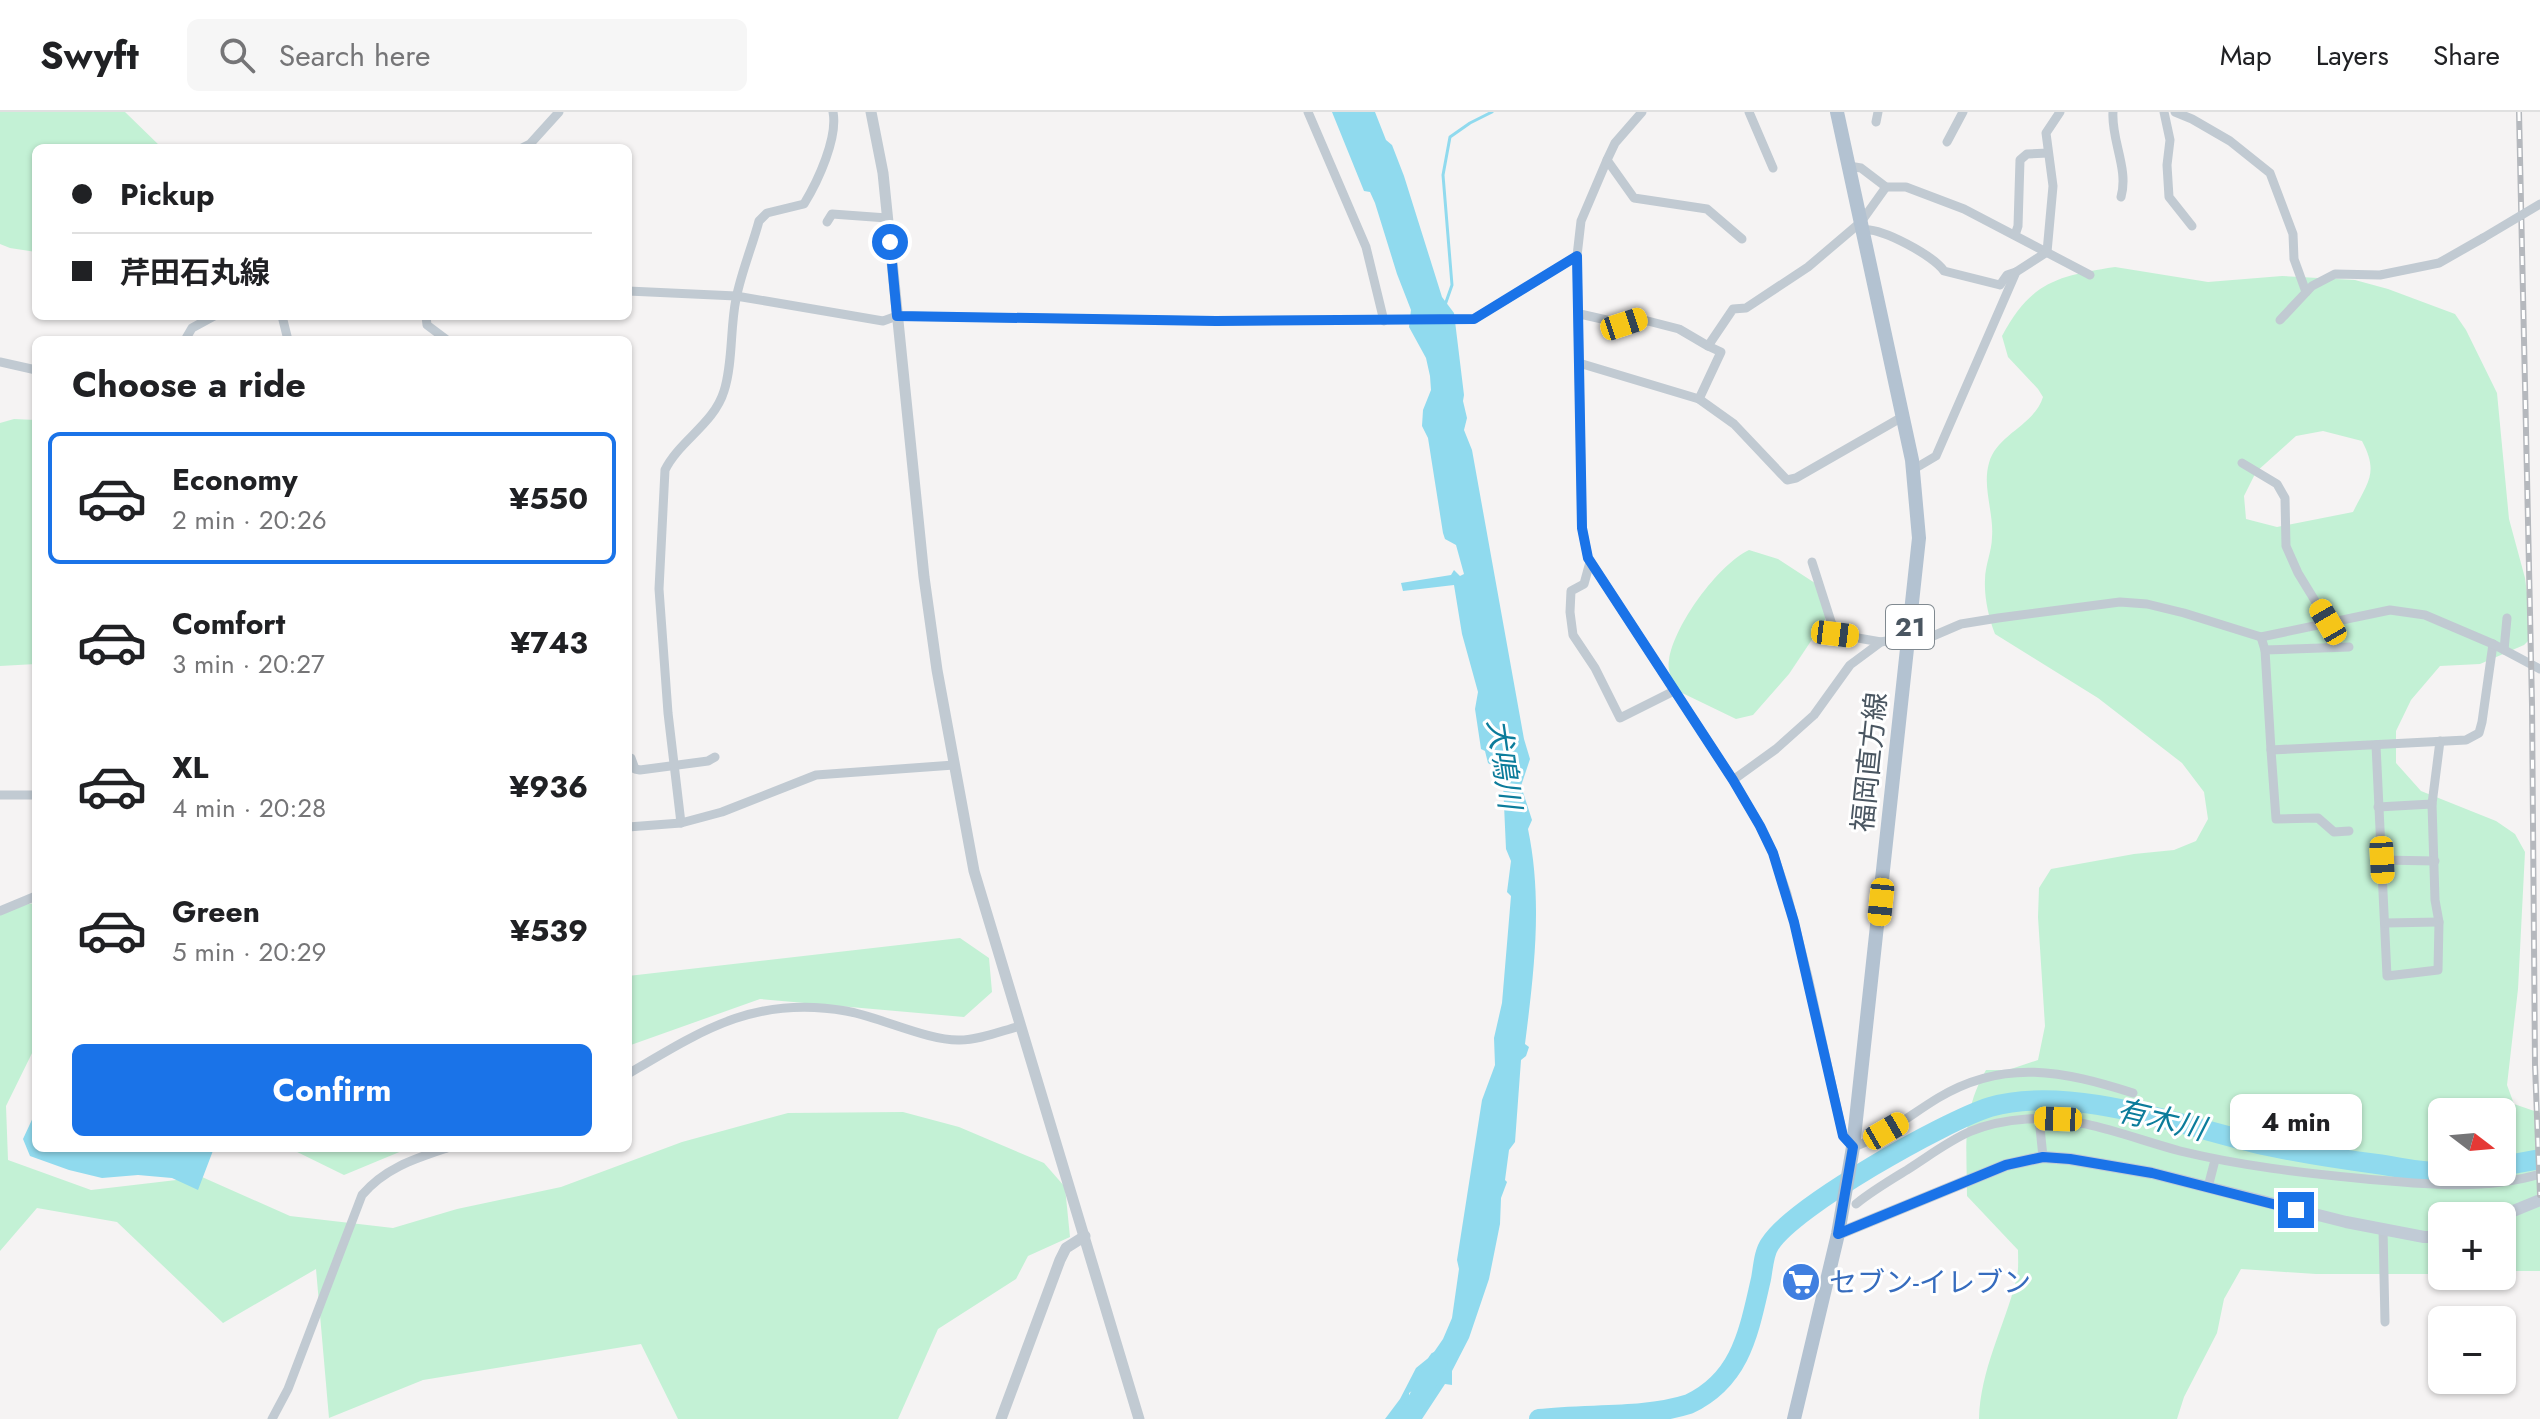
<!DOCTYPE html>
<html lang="en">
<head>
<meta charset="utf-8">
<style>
	:root { --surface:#fff; --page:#f6f6f6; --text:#202124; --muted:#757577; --line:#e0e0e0; --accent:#1a73e8 }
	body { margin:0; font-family:Jost,"Noto Sans JP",sans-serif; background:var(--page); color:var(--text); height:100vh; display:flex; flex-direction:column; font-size:30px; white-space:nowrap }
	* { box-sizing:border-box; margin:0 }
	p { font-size:26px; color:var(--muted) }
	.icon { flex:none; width:44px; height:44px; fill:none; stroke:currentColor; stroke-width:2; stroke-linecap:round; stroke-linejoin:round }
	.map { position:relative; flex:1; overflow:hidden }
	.drawer { position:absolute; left:32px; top:224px; width:600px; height:816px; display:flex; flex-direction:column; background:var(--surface); border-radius:12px; box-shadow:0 2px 6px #0004 }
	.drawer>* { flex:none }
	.hud { position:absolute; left:32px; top:32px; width:600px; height:176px; border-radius:12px; box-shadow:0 2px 6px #0004; display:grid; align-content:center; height:176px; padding:0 40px; background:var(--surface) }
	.needle { width:52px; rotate:106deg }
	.controls { position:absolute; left:2428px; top:986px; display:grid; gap:16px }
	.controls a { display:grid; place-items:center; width:88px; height:88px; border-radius:12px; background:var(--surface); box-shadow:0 2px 6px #0004; font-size:40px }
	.end { position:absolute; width:36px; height:36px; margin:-18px; border:10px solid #1a73e8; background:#fff; box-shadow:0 0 0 4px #fff }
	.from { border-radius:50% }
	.bubble { position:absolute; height:56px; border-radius:12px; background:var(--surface); box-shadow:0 2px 6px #0004; font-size:26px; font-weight:700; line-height:56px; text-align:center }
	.car { position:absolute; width:24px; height:48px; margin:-24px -12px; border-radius:10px; box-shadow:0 0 6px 2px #0007; background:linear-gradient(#f5c518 24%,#345 0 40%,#f5c518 0 76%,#345 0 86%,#f5c518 0) }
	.hud b { display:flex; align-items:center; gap:28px; height:76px; font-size:30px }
	.hud b+b { border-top:2px solid var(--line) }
	.hud i { width:20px; height:20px; background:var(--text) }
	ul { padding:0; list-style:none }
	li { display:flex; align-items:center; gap:24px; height:132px; margin:0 16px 12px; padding:0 24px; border:4px solid transparent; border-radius:12px }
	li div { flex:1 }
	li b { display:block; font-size:30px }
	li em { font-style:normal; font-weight:700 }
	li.active { border-color:var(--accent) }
	li>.icon { width:72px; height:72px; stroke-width:1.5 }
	h2 { padding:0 40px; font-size:36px; line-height:96px }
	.action { display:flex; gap:16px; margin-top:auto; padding:16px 40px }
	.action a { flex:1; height:92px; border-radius:12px; background:var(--accent); color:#fff; font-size:32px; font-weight:700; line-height:92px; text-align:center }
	header { display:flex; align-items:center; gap:48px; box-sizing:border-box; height:112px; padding:0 40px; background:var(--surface); border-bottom:2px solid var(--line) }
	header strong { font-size:38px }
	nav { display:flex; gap:44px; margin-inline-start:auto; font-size:28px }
	.search { width:560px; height:72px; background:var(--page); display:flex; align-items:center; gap:20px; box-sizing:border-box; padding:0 28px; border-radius:12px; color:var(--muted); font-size:30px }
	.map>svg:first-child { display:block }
	.green { fill:#c3f1d5; fill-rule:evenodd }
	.water { fill:#90daee }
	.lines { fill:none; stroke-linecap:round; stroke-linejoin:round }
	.stream { stroke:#90daee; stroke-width:3 }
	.river { stroke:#90daee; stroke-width:20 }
	.minor { stroke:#c1cad2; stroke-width:9 }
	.tertiary { stroke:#c1cad2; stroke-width:11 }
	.secondary { stroke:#c1cbd6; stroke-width:12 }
	.primary { stroke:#b3c2d1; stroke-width:14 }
	.rail-casing { stroke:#b5b8bd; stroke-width:6 }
	.rail { stroke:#fff; stroke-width:3; stroke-dasharray:9; stroke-linecap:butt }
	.minor-bridge { stroke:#c1cad2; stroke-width:9 }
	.route { stroke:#1a73e8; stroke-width:10 }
	.labels { text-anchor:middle; stroke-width:6; stroke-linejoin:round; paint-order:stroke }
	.shield { fill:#fff; stroke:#808990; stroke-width:2 }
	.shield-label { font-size:26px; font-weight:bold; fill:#4a5661 }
	.street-label { font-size:28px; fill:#4a5661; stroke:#fff }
	.shop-label { font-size:28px; fill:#366cbe; stroke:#fff; text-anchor:start }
	.water-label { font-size:30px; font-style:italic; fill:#0c7c9b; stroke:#fff }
</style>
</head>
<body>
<header>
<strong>Swyft</strong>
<div class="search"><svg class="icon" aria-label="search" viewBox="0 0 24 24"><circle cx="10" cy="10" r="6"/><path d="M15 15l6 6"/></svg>Search here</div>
<nav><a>Map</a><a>Layers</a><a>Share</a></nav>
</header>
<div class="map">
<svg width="2540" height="1307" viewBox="0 0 2540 1307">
	<rect width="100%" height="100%" fill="#f5f3f3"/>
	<g class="green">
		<polygon points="0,0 125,0 162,36 36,36 36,140 10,136 0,132"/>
		<path d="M2115 155 2208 170 2282 164 2355 168 2388 177 2455 202 2466 218 2497 281 2509 407 2525 466 2532 519 2529 528 2524 533 2480 552 2440 554 2411 588 2396 619V651L2421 679 2496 709 2515 722 2525 740 2518 877 2507 973 2514 992 2540 1001V1159H2502V1104H2442V1162H2316L2241 1157 2224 1187 2217 1221 2184 1285 2177 1307H1979C1980 1259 2004 1215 2016 1169 2019 1159 2018 1148 2018 1138L1967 1084C1967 1036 1961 1001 1986 958H2008L2038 948 2045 914 2038 805 2039 776 2051 757 2134 742 2174 738 2196 729 2208 707 2204 680 2182 651 2098 586 1995 522C1989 507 1984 485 1985 468 1985 453 1992 439 1992 425 1994 401 1982 375 1989 351 1997 322 2034 314 2043 285L2038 277 2008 245 2002 224C2031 170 2057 164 2115 155ZM2323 319 2362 329C2379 361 2368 370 2353 400L2277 415 2246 407 2244 384 2256 360 2296 324ZM2442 1000H2502V1060H2442Z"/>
		<polygon points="14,307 36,308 36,552 0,554 0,311"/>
		<path d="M1749 438 1778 447 1821 475 1828 489 1825 508 1789 562 1753 603 1736 607 1676 578C1672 569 1667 557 1669 548 1674 513 1718 453 1749 438Z"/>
		<polygon points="36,791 36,933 6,994 8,1048 91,1078 202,1065 290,1104 393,1116 457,1097 561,1075 682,1030 788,1001 903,1000 959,1015 1044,1051 1065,1075 1070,1125 1028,1144 1016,1167 938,1217 898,1307 678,1307 641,1232 423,1268 329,1306 316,1157 223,1211 117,1110 37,1096 0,1139 0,796"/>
		<polygon points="960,826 989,846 992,880 964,905 760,887 628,934 628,864"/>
		<polygon points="289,1036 409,1036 344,1063"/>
	</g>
	<g class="water">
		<path d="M1332 0H1375L1386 28 1392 33 1404 64 1442 185 1454 201 1464 283 1463 289 1467 306 1464 318 1472 338 1524 627 1530 647 1521 674 1532 708 1528 717C1543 789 1534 860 1525 932L1529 935 1526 944 1521 948 1515 1030 1509 1038 1505 1068 1507 1070 1501 1086 1500 1112 1489 1167 1469 1226 1452 1259V1273L1445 1272 1422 1307H1418L1428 1289 1430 1274H1419L1409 1281V1290L1400 1307H1385L1400 1287 1416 1256 1432 1243 1443 1227 1452 1206 1459 1157 1457 1148 1482 988 1495 953 1494 926 1502 891 1511 784 1507 780 1511 749 1506 737 1503 671 1499 658 1488 651 1485 639 1481 637 1475 597 1478 580 1462 522 1454 473 1403 479 1401 471 1451 463 1454 458 1460 464 1464 462 1456 433 1445 427 1443 421 1428 326 1422 314 1423 298 1431 278 1430 264 1426 246 1409 215 1411 198 1397 162 1375 91 1370 80 1364 79Z"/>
		<polygon points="36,999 36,1036 214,1036 198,1078 172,1066 138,1063 102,1066 69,1058 30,1044 23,1027"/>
	</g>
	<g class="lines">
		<polyline class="stream" points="1445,193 1452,173 1443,63 1450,25 1470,11 1492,0"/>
		<g class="river">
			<polyline points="2502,1054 2540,1047"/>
			<polyline points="1408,1307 1438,1249"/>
			<path d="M1539 1307C1588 1301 1642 1307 1689 1292 1742 1267 1749 1218 1761 1167 1763 1156 1764 1140 1770 1132 1794 1094 1945 1009 1990 995 2070 972 2183 1014 2263 1033 2301 1041 2339 1047 2377 1052 2400 1055 2426 1062 2449 1060"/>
		</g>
		<g class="minor">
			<polyline points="1308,0 1366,135 1384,209"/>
			<path d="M1642 0 1615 31 1607 48 1581 109 1577 144 1582 416 1588 446 1733 668 1760 714 1773 741 1787 782 1808 865 1843 1024 1853 1035C1884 1025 1910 1003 1938 986 2004 946 2064 959 2133 981"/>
			<polyline points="1749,0 1773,56"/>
			<path d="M2113 0C2111 28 2129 57 2121 85"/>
			<polyline points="2164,0 2170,28 2167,53 2169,85 2192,114"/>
			<polyline points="2175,0 2192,7 2230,29 2270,61 2293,122 2294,147 2306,180"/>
			<polyline points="1876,10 1878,0"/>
			<polyline points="1947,30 1963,0"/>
			<polyline points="522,36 530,32 559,0"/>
			<polyline points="1607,48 1634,86 1707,97 1742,127"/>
			<polyline points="1849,54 1861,56 1886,75 1906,75 1964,97 2090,163"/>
			<polyline points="827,110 832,102 887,106"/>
			<path d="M1863 118C1881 115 1934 144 1944 159L2000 173 2007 163 2016 160"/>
			<polyline points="2015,123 2018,114 2020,48 2027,42 2048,41"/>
			<polyline points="628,179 736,184 883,209 897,204 1216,209 1474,207 1577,144"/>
			<polyline points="1580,202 1624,212 1640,207 1679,217 1708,234 1733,197 1746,196 1808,155 1861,110 1886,75"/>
			<polyline points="282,204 288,228"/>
			<polyline points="426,204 427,213 447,228"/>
			<polyline points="2280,208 2312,174 2335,162 2380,163 2439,151 2483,126"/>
			<polyline points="185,228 192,216 214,204"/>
			<polyline points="0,250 36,258"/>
			<polyline points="1579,251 1699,287 1721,240 1708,234"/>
			<polyline points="1699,287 1734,312 1787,368 1796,366 1904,304"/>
			<polyline points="2242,351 2277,372 2285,386 2286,434 2298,461 2328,510"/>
			<polyline points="1914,357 1936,344 2016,160 2047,140 2053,74 2046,21 2060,0"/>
			<polyline points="1590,450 1584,472 1571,479 1570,500 1573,523 1595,556 1620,606 1674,579"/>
			<polyline points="1812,450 1835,522 1881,530"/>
			<polyline points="2261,525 2265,538 2271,638 2466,628 2479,621 2482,610 2493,532"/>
			<polyline points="2265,538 2349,535"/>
			<polyline points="2504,538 2507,506"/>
			<polyline points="2376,633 2387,864 2438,858 2439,810 2435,788 2432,692 2440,629"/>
			<polyline points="2271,638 2276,707 2318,706 2334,720 2349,719"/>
			<polyline points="631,646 635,657 640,658 708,649 715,645"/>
			<polyline points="1733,668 1776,637 1814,603 1850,553 1881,530 1897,527 1919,530 1961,512 1998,506 2120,490 2147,492 2184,501 2261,525 2390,498 2425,503 2493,532 2540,557"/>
			<polyline points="0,683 36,683"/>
			<polyline points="2378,695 2432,692"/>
			<path d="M681 711 668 601 659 477 665 358C679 329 714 312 724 279 733 251 730 216 736 187 741 161 752 135 759 109L767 101 804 92C818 69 838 26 833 0"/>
			<polyline points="628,715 681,711 722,700 816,663 954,653"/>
			<polyline points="2382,748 2435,749"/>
			<polyline points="0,799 36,784"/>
			<polyline points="2385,811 2439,810"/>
			<path d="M628 962C702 918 756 883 846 899 880 905 928 929 960 928 979 928 1001 919 1020 914"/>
			<polyline points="2039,1006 2043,1045"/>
			<polyline points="2208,1075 2215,1048"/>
			<path d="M1856 1092C1872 1079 1889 1069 1907 1058 1952 1029 1970 1011 2027 1007 2079 1003 2131 1026 2180 1039 2242 1054 2302 1061 2366 1067 2423 1072 2484 1079 2540 1062"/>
			<polyline points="2383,1117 2385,1210"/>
			<path d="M272 1307 288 1277 362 1083C385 1056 414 1047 447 1036"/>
		</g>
		<g class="tertiary">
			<polyline points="871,0 883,61 924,465 937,558 974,759 1139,1307"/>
			<polyline points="1001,1307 1060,1148 1066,1136 1085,1124"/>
		</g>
		<g class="secondary">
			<polyline points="2501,1104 2540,1088"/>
			<polyline points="1838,1122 2006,1053 2043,1045 2070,1047 2152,1061 2346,1110 2424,1125 2442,1125"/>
		</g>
		<polyline class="primary" points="1794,1307 1838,1122 1853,1035 1919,426 1912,348 1837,0"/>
		<g class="rail-casing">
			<polyline id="rail" points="2519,0 2532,592 2535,953 2540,1083"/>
		</g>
		<use href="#rail" class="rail"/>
		<polyline class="minor-bridge" points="2483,126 2540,92"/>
	</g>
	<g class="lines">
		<polyline class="route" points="890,130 897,204 1216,209 1474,207 1577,144 1582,416 1588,446 1733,668 1760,714 1773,741 1794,810 1843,1024 1853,1035 1838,1122 2006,1053 2043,1045 2070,1047 2152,1061 2296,1098"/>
	</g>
	<defs>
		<g id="supermarket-disc" transform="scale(2)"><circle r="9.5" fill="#3f7fe0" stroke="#fff"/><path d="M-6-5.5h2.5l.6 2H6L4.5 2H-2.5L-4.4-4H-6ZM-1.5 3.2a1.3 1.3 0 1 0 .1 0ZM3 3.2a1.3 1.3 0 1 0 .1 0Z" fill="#fff"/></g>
	</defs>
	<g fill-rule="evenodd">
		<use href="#supermarket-disc" x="1801" y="1170"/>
	</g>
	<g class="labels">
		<rect class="shield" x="1886" y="493" width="48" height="44" rx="6"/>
		<g class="shield-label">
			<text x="1910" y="524">21</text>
		</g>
		<g class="street-label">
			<text transform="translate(1869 650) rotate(-84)" y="10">福岡直方線</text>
		</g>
		<g class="shop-label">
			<text x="1829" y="1180">セブン-イレブン</text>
		</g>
		<g class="water-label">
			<text transform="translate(1504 652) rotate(82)" y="10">犬鳴川</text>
			<text transform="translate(2161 1008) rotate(13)" y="10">有木川</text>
		</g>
	</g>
</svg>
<div class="controls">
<a><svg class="needle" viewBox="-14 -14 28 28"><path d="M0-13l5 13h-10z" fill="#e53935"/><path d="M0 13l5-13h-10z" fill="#757577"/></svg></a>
<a>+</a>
<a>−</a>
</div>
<i class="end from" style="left:890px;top:130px"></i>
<i class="end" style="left:2296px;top:1098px"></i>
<div class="bubble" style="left:2230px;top:982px;width:132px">4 min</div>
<i class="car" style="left:1624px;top:212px;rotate:72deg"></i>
<i class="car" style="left:2328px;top:510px;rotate:330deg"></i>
<i class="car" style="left:1835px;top:522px;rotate:97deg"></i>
<i class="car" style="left:2382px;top:748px;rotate:177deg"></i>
<i class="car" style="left:1881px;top:790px;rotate:186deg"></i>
<i class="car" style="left:2058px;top:1007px;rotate:272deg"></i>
<i class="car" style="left:1886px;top:1019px;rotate:60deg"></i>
<div class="hud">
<b><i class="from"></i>Pickup</b>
<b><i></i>芹田石丸線</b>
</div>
<section class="drawer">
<h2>Choose a ride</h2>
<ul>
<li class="active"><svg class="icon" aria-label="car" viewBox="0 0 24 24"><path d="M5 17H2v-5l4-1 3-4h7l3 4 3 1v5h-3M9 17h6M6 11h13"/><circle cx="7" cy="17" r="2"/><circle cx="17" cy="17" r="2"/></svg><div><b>Economy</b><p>2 min · 20:26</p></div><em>¥550</em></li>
<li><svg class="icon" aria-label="car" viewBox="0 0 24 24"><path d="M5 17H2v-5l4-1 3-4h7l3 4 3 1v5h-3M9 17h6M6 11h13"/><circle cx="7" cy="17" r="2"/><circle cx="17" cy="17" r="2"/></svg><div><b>Comfort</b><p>3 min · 20:27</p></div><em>¥743</em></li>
<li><svg class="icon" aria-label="car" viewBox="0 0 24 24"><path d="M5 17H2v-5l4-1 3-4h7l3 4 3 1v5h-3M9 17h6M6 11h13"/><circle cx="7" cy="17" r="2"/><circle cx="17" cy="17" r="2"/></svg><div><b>XL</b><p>4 min · 20:28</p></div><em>¥936</em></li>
<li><svg class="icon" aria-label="car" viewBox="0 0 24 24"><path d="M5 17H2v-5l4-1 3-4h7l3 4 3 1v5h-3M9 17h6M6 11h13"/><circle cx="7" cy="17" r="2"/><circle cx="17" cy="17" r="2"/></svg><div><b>Green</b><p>5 min · 20:29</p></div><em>¥539</em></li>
</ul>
<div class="action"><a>Confirm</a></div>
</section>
</div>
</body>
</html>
